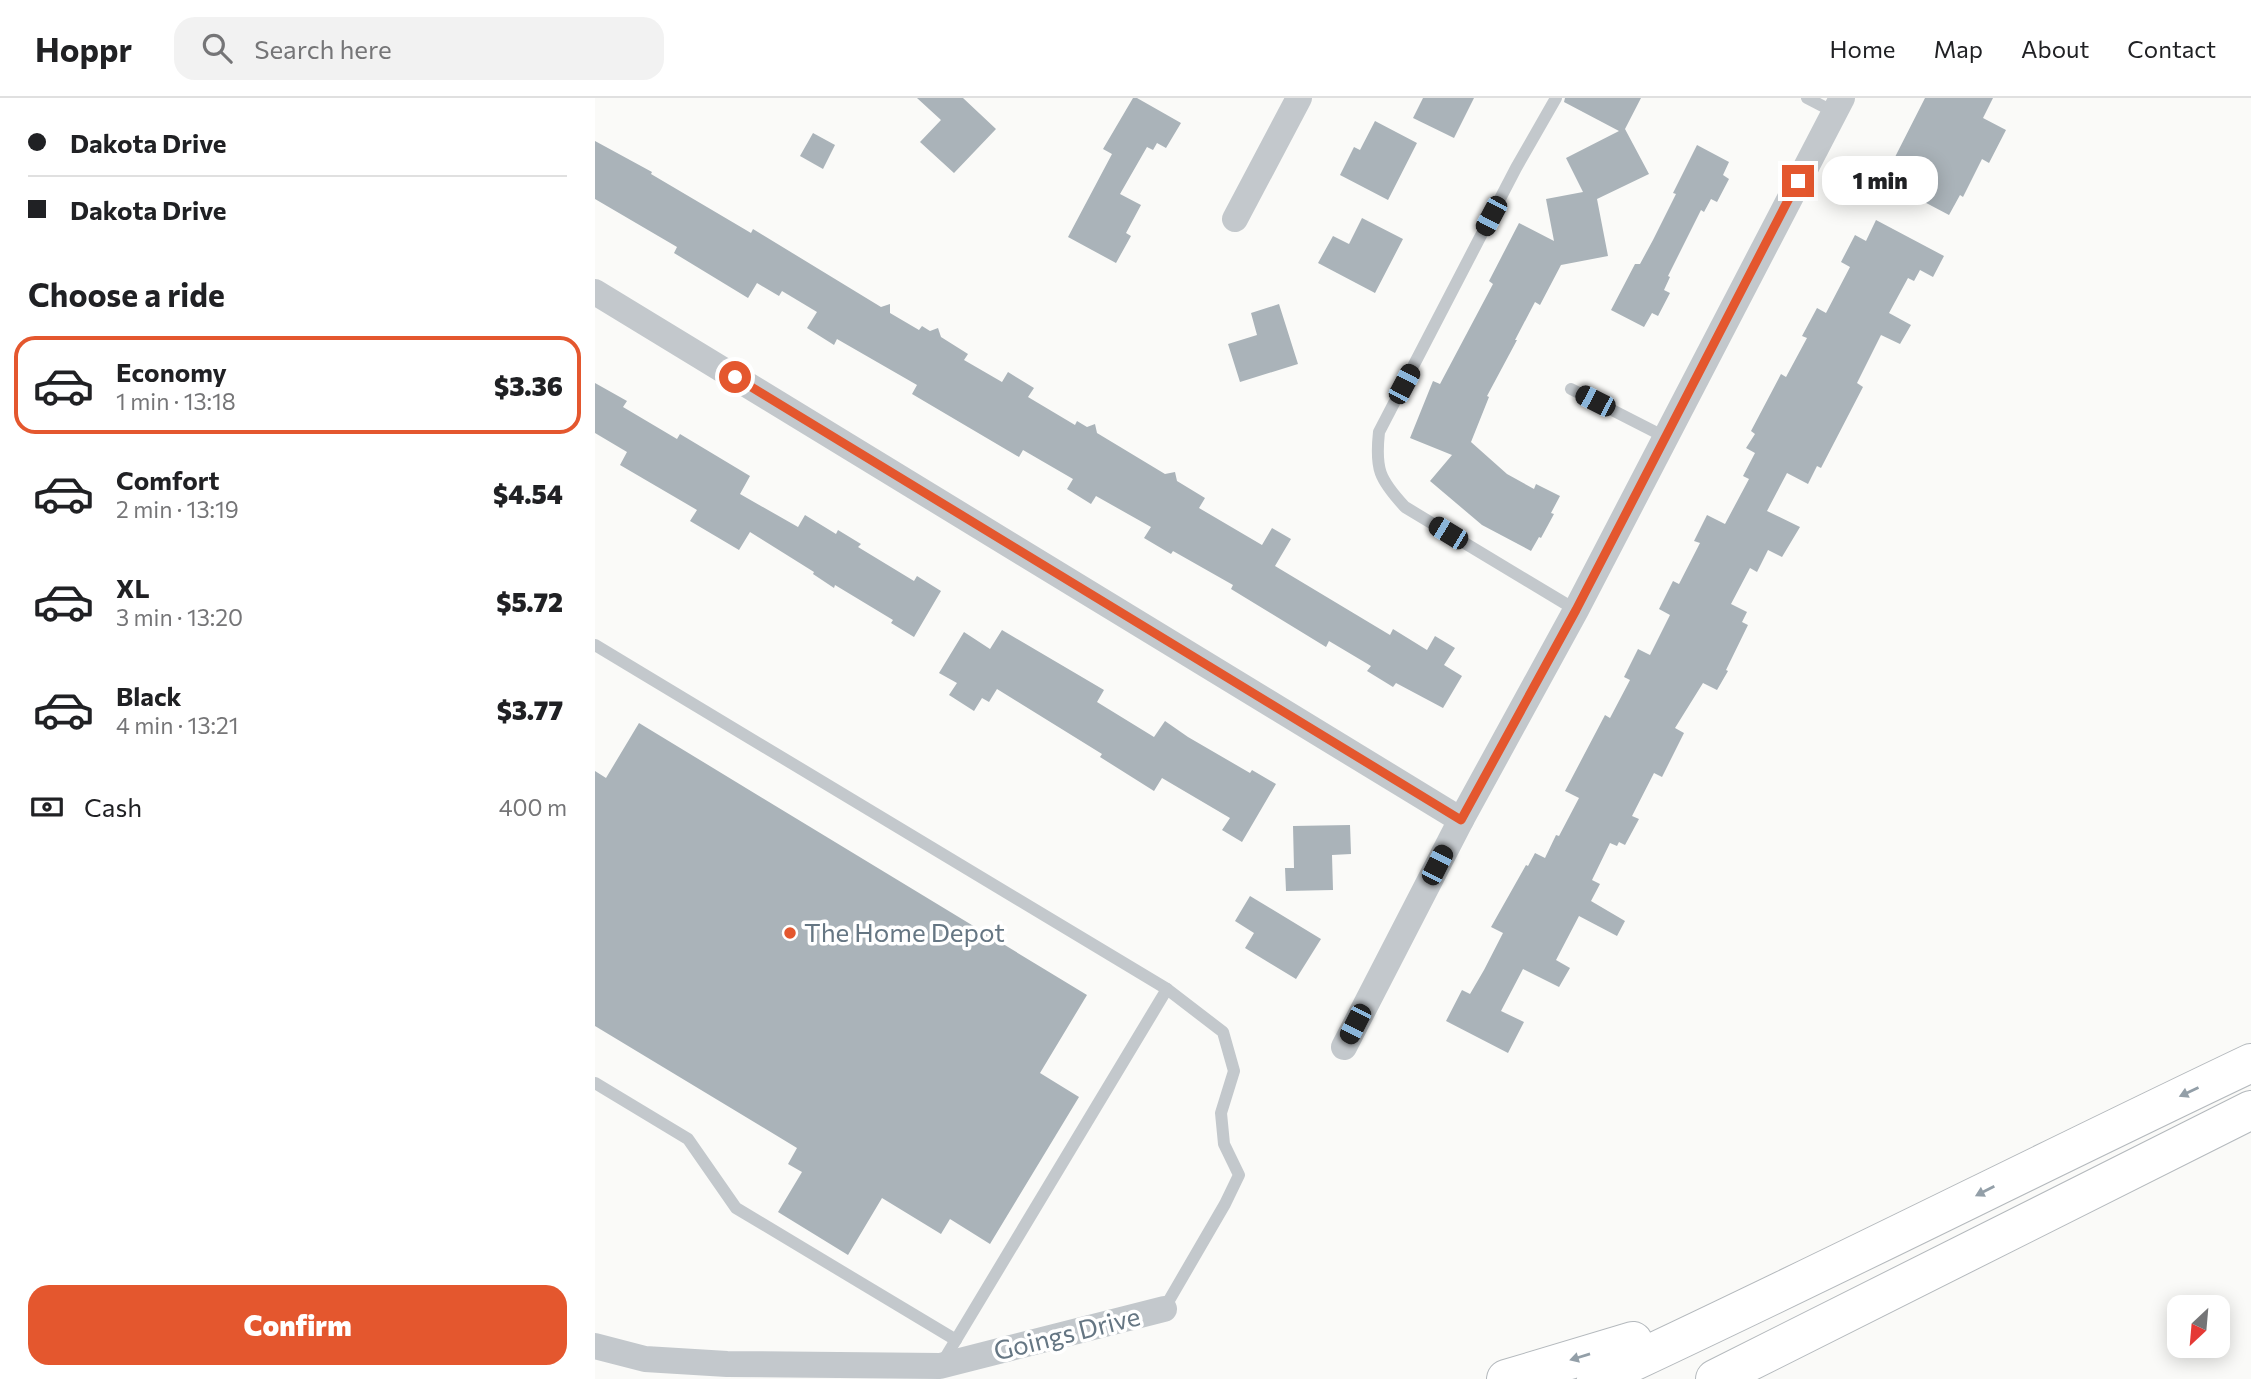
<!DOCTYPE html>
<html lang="en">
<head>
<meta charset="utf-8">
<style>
	:root { --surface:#fff; --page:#f2f2f2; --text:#202124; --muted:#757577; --line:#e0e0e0; --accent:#e4572e }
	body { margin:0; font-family:Commissioner,sans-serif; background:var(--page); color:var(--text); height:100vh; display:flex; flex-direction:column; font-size:26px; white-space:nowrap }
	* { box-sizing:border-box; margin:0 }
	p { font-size:23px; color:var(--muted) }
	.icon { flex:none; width:38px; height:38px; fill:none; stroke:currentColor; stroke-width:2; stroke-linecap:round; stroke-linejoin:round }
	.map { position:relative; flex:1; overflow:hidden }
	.panel { display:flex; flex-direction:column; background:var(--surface); width:595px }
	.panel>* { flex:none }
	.top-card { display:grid; align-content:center; height:154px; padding:0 28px; background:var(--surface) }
	.needle { width:46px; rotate:206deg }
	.tools { position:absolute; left:1572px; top:1197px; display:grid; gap:14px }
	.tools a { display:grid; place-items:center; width:63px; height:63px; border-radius:14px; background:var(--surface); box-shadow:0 4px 18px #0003; font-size:35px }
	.end { position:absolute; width:32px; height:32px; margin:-16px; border:9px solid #e4572e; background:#fff; box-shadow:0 0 0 4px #fff }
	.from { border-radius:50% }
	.bubble { position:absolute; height:49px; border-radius:21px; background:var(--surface); box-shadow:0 4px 18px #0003; font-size:23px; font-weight:800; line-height:49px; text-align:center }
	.car { position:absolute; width:21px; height:42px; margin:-21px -10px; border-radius:9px; box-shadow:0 0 5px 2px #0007; background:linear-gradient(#222 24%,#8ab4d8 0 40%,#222 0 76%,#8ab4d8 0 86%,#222 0) }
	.top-card b { display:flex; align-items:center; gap:24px; height:66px; font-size:26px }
	.top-card b+b { border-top:2px solid var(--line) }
	.top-card i { width:18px; height:18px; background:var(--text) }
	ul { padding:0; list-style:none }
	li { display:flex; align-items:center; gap:21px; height:98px; margin:0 14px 10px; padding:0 14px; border:4px solid transparent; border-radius:21px }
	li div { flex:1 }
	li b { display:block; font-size:26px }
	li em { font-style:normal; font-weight:800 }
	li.current { border-color:var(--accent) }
	li>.icon { width:63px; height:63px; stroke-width:1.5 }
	h2 { padding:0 28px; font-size:32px; line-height:84px }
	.pay { display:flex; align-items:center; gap:18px; height:77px; padding:0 28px; font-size:26px }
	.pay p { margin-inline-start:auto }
	.action { display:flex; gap:14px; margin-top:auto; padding:14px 28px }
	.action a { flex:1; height:80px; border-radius:21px; background:var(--accent); color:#fff; font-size:28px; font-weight:800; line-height:80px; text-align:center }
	header { display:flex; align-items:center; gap:42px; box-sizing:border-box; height:98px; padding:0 35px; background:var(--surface); border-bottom:2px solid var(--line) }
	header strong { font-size:33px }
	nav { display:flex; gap:38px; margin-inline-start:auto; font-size:24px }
	.search { width:490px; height:63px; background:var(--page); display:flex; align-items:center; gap:18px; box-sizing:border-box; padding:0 24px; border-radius:21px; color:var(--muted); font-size:26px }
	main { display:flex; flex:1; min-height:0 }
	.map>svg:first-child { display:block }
	.building { fill:#aab3b9 }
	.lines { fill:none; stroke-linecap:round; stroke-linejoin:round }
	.motorway-casing { stroke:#b4b9bd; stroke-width:40 }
	.service { stroke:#c3c8cc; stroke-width:12 }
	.minor { stroke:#c3c8cc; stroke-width:26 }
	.motorway { stroke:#fff; stroke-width:38 }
	.oneway { fill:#939fa8 }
	.route { stroke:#e4572e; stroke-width:9 }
	.poi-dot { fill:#e4572e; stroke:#fff; stroke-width:2.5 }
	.labels { text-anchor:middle; stroke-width:7; stroke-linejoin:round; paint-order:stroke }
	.poi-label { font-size:26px; fill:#657683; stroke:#fff; text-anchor:start }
	.street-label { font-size:26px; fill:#657683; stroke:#fff }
</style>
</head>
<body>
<header>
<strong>Hoppr</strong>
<div class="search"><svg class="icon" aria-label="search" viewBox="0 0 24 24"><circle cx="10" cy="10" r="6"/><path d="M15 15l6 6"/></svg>Search here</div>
<nav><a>Home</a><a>Map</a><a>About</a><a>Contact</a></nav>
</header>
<main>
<section class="panel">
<div class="top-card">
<b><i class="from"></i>Dakota Drive</b>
<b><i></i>Dakota Drive</b>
</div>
<h2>Choose a ride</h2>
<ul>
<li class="current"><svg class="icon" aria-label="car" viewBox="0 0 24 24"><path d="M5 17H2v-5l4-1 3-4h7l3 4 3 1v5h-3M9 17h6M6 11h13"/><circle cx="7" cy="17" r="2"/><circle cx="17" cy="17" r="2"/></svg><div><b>Economy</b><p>1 min · 13:18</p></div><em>$3.36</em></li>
<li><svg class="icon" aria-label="car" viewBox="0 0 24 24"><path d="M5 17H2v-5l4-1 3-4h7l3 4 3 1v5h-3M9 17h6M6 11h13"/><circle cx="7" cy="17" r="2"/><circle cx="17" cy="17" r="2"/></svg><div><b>Comfort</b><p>2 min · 13:19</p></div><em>$4.54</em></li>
<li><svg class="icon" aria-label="car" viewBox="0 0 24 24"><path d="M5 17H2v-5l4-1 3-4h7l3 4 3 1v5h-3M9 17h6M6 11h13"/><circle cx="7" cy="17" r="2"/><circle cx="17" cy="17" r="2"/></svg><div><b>XL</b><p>3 min · 13:20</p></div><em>$5.72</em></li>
<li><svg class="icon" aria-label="car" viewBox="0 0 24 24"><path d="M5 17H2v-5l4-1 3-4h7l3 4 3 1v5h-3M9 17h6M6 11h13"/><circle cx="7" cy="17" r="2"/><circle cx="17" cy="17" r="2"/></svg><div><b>Black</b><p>4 min · 13:21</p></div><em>$3.77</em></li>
</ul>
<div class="pay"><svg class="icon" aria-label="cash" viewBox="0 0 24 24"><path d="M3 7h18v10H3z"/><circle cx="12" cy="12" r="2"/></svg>Cash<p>400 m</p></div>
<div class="action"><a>Confirm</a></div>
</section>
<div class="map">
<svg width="1656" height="1281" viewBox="0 0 1656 1281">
	<rect width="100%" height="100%" fill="#fafaf8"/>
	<g class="building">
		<polygon points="322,0 368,0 401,31 359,75 325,44 346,22"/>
		<polygon points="538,0 542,0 586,25 571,50 562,45 558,52 552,49 525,96 546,107 531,135 536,138 521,165 473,139 517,56 508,51"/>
		<polygon points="828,0 879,0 859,40 818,20"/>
		<polygon points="970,0 1046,0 1030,31 1054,76 1002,101 1013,158 966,167 945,207 940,204 920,242 922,242 892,298 894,299 876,344 912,376 939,391 941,386 965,398 956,415 959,416 946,440 944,439 936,453 887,427 835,383 857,357 815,340 838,283 845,286 898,186 894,183 924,125 959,143 951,101 988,94 971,60 1024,33 969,4"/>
		<polygon points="1330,0 1398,0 1388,20 1411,32 1394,65 1387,61 1368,99 1365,97 1354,117 1299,88 1302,82 1294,79 1302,63 1299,61"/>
		<polygon points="780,23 822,45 793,102 745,77 759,49 765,52"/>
		<polygon points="218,35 240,47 228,71 205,58"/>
		<polygon points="0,43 57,74 56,76 156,135 158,131 286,209 295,206 295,215 324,232 327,228 335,233 343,230 346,239 373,256 369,262 407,284 413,274 439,290 433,299 480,327 482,323 492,329 500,326 502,335 570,376 580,374 582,383 610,400 604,410 667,447 677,430 696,441 680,468 795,537 798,531 832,552 840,538 860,550 849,567 867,578 848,610 801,585 798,589 772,573 776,568 734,543 731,549 636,491 638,487 578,453 576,456 549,440 556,429 501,398 496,406 472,391 478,381 428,352 424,359 317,296 322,287 242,241 239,247 212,230 222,214 187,193 184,198 162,185 153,200 79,155 82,149 0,101"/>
		<polygon points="1102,47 1134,64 1128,77 1134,81 1122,104 1116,101 1109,114 1106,112 1073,178 1075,179 1069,192 1075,195 1063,218 1057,215 1049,229 1016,212 1040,166 1045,166 1058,142 1081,96 1078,95"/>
		<polygon points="767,120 808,141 780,195 723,165 738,138 754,146"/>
		<polygon points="1281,122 1349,158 1338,179 1325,172 1319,183 1313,180 1294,215 1316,227 1305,246 1286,237 1262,285 1268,289 1226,370 1222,368 1213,386 1192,375 1172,413 1205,429 1187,459 1173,452 1162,474 1155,470 1136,506 1152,514 1147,524 1153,527 1131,572 1133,573 1122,592 1108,585 1080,630 1089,635 1067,679 1059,675 1037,718 1044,721 1030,747 1024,744 1022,748 1015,745 997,782 1005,786 996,803 1030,823 1022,838 984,818 961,862 975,870 964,889 928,871 906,913 929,924 913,955 851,923 867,892 875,896 889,872 908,835 896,829 931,767 933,768 940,755 950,760 961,737 964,738 984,700 970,693 1010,617 1015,620 1035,582 1029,579 1043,551 1055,557 1075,517 1064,511 1078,483 1084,486 1105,445 1099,443 1112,417 1130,426 1154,381 1148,378 1160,355 1151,350 1160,336 1156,333 1186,276 1191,279 1212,240 1207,238 1222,210 1231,215 1255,169 1246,164 1260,137 1271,143"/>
		<polygon points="684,206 703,266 645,284 633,246 662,237 656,215"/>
		<polygon points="0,285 32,303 28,309 82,341 85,336 155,378 145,396 203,429 210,417 241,436 243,432 266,446 263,449 319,483 322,478 346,493 319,539 296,525 298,522 240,487 239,490 218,476 219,474 155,434 144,452 95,423 102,412 25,367 32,354 0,335"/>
		<polygon points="407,532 509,592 502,604 559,639 570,623 593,639 655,675 657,672 681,686 647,744 627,732 635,720 567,680 559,693 505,659 507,656 402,591 394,604 387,600 379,613 354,597 362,585 344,575 369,534 395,551"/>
		<polygon points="44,625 492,897 445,975 484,999 395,1146 355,1121 346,1136 287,1100 253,1157 183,1114 207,1074 193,1066 202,1050 0,928 0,673 11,680"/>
		<polygon points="755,727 756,756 737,757 738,792 691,793 690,770 699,770 698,728"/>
		<polygon points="655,798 726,841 701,881 650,850 659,835 640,823"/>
	</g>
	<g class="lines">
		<g class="motorway-casing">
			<g id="motorway">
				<polyline points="911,1281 1038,1243"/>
				<path d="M1001 1281C1221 1179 1437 1069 1656 965"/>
				<polyline points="1120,1281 1656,1012"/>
			</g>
		</g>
		<g class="service">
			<path d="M961 0 921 70 784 334C780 371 784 381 810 409L981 512"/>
			<polyline points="1212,0 1239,14"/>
			<polyline points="976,291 1070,339"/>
			<polyline points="0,547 572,891 347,1265"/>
			<polyline points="0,985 93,1041 141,1110 361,1242"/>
			<polyline points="569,1211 630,1106 644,1077 629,1046 626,1015 639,973 628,934 572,891"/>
		</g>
		<g class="minor">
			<polyline points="640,121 704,0"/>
			<polyline points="0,194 866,722"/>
			<polyline points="749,949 866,722 981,512 1247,0"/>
			<polyline points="0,1248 50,1261 132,1266 345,1268 569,1211"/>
		</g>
		<use href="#motorway" class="motorway"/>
	</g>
	<defs><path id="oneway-solid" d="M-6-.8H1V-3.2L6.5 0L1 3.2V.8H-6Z" transform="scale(1.75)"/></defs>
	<g class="oneway">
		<use href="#oneway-solid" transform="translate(1594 994) rotate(155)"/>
		<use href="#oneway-solid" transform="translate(1390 1093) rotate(153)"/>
		<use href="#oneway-solid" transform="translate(985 1259) rotate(163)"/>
	</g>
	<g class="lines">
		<polyline class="route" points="140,279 866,722 981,512 1203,83"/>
	</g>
	<circle class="poi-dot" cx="195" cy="835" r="7"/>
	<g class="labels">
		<g class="poi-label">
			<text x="209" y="844">The Home Depot</text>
		</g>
		<g class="street-label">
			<text transform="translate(472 1236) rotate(-14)" y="9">Goings Drive</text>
		</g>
	</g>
</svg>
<div class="tools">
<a><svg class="needle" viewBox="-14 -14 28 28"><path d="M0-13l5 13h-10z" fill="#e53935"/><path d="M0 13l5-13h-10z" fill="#757577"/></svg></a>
</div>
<i class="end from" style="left:140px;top:279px"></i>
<i class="end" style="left:1203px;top:83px"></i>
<div class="bubble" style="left:1227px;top:58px;width:116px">1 min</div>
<i class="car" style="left:896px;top:118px;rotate:208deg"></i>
<i class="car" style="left:809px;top:286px;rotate:28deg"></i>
<i class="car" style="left:1000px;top:303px;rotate:297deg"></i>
<i class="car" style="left:853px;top:435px;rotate:301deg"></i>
<i class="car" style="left:842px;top:767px;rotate:27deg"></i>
<i class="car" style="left:760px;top:926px;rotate:207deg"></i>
</div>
</main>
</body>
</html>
